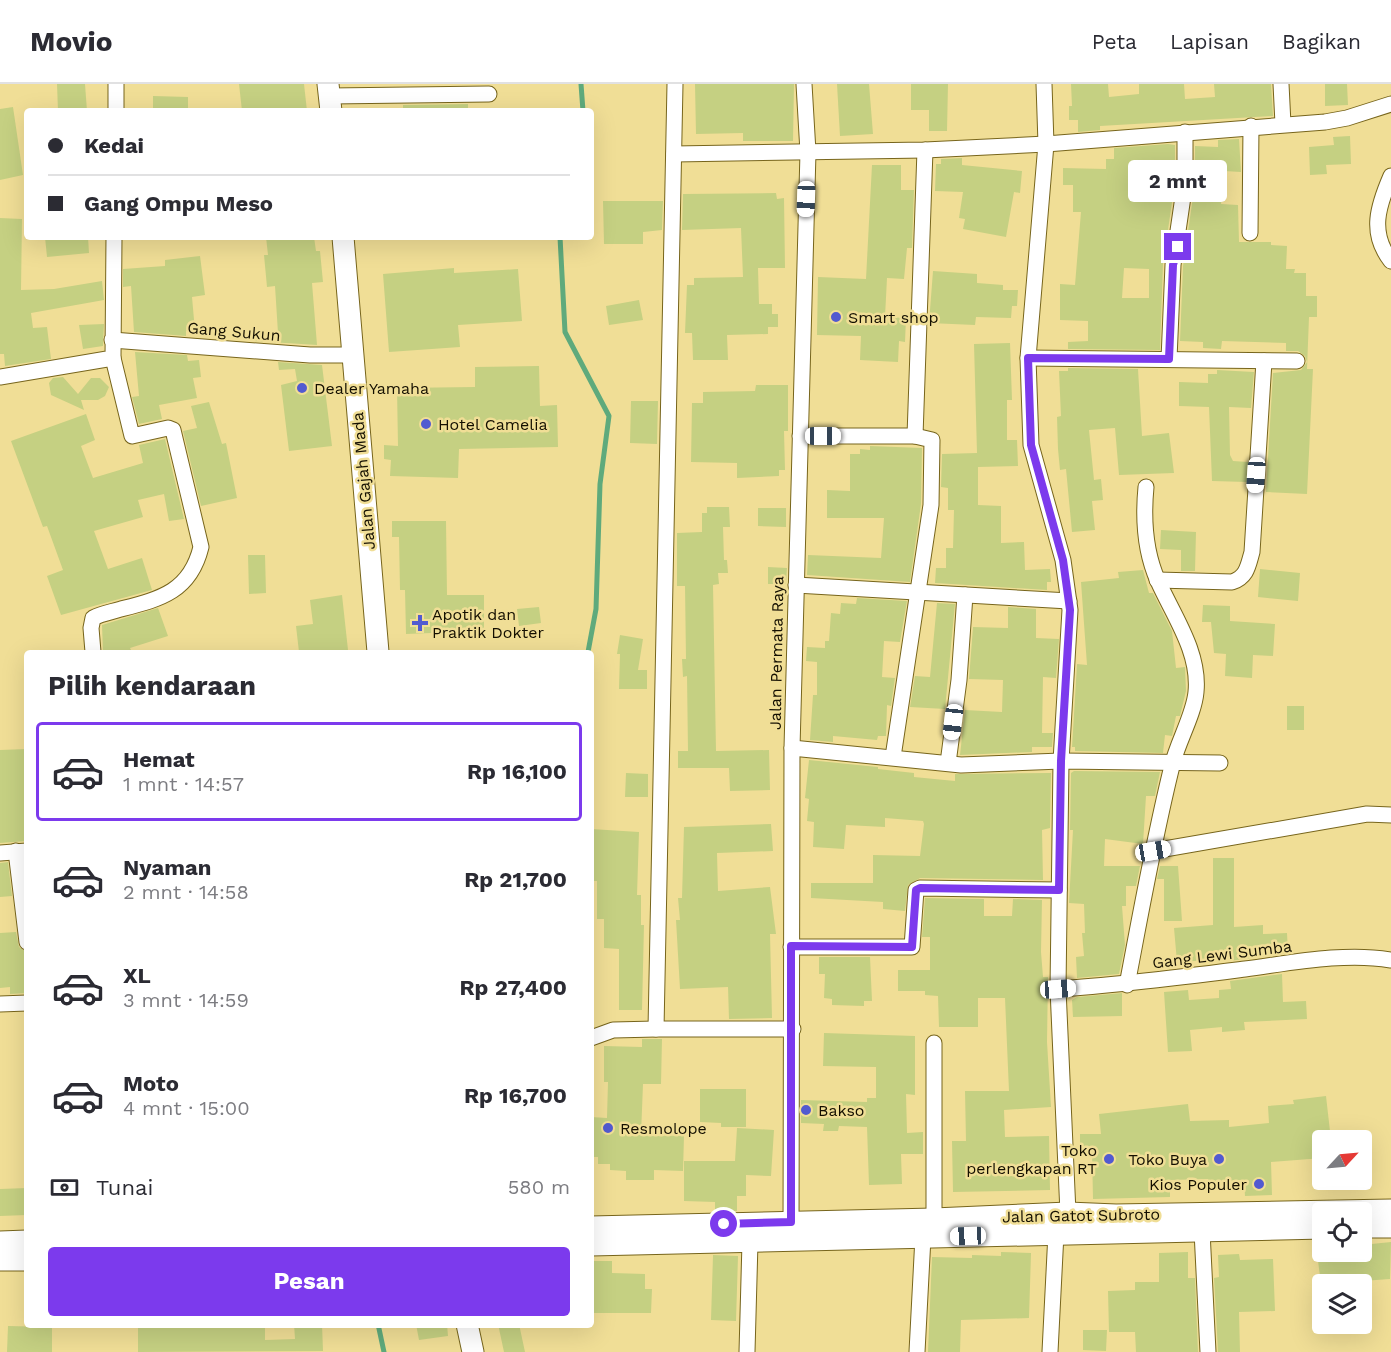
<!DOCTYPE html>
<html lang="id">
<head>
<meta charset="utf-8">
<style>
	:root { --surface:#fff; --page:#f2f2f3; --text:#2b2b33; --muted:#7c7c81; --line:#e1e1e2; --accent:#7c3aed }
	body { margin:0; font-family:"Work Sans",sans-serif; background:var(--page); color:var(--text); height:100vh; display:flex; flex-direction:column; font-size:22px; white-space:nowrap }
	* { box-sizing:border-box; margin:0 }
	p { font-size:20px; color:var(--muted) }
	.icon { flex:none; width:33px; height:33px; fill:none; stroke:currentColor; stroke-width:2; stroke-linecap:round; stroke-linejoin:round }
	.map { position:relative; flex:1; overflow:hidden }
	.panel { position:absolute; left:24px; top:566px; width:570px; height:678px; display:flex; flex-direction:column; background:var(--surface); border-radius:6px; box-shadow:0 6px 24px #0002 }
	.panel>* { flex:none }
	.top-card { position:absolute; left:24px; top:24px; width:570px; height:132px; border-radius:6px; box-shadow:0 6px 24px #0002; display:grid; align-content:center; height:132px; padding:0 24px; background:var(--surface) }
	.needle { width:39px; rotate:64deg }
	.tools { position:absolute; left:1312px; top:1046px; display:grid; gap:12px }
	.tools a { display:grid; place-items:center; width:60px; height:60px; border-radius:6px; background:var(--surface); box-shadow:0 6px 24px #0002; font-size:30px }
	.end { position:absolute; width:27px; height:27px; margin:-14px; border:8px solid #7c3aed; background:#fff; box-shadow:0 0 0 3px #fff }
	.from { border-radius:50% }
	.bubble { position:absolute; height:42px; border-radius:6px; background:var(--surface); box-shadow:0 6px 24px #0002; font-size:20px; font-weight:700; line-height:42px; text-align:center }
	.car { position:absolute; width:18px; height:36px; margin:-18px -9px; border-radius:8px; box-shadow:0 0 4px 2px #0007; background:linear-gradient(#fff 24%,#345 0 40%,#fff 0 76%,#345 0 86%,#fff 0) }
	.top-card b { display:flex; align-items:center; gap:21px; height:57px; font-size:22px }
	.top-card b+b { border-top:2px solid var(--line) }
	.top-card i { width:15px; height:15px; background:var(--text) }
	ul { padding:0; list-style:none }
	li { display:flex; align-items:center; gap:18px; height:99px; margin:0 12px 9px; padding:0 12px; border:3px solid transparent; border-radius:6px }
	li div { flex:1 }
	li b { display:block; font-size:22px }
	li em { font-style:normal; font-weight:700 }
	li.on { border-color:var(--accent) }
	li>.icon { width:54px; height:54px; stroke-width:1.5 }
	h2 { padding:0 24px; font-size:27px; line-height:72px }
	.pay { display:flex; align-items:center; gap:15px; height:66px; padding:0 24px; font-size:22px }
	.pay p { margin-inline-start:auto }
	.primary-button { display:flex; gap:12px; margin-top:auto; padding:12px 24px }
	.primary-button a { flex:1; height:69px; border-radius:6px; background:var(--accent); color:#fff; font-size:24px; font-weight:700; line-height:69px; text-align:center }
	header { display:flex; align-items:center; gap:36px; box-sizing:border-box; height:84px; padding:0 30px; background:var(--surface); border-bottom:2px solid var(--line) }
	header strong { font-size:28px }
	nav { display:flex; gap:33px; margin-inline-start:auto; font-size:21px }
	.map>svg:first-child { display:block }
	.lines { fill:none; stroke-linecap:round; stroke-linejoin:round }
	.stream { stroke:#5faa7c; stroke-width:5 }
	.building { fill:#c5d082; fill-rule:evenodd }
	.street-casing { stroke:#77651c; stroke-width:17 }
	.secondary-casing { stroke:#77651c; stroke-width:23 }
	.street { stroke:#fff; stroke-width:15 }
	.secondary { stroke:#fff; stroke-width:21 }
	.route { stroke:#7c3aed; stroke-width:8 }
	.poi-dot { fill:#525ad0; stroke:#f0de96; stroke-width:2 }
	.labels { text-anchor:middle; stroke-width:5; stroke-linejoin:round; paint-order:stroke }
	.poi-label { font-size:16px; fill:#140f00; stroke:#f0de96; text-anchor:start }
	.street-label { font-size:16px; fill:#140f00; stroke:#f0de96 }
</style>
</head>
<body>
<header>
<strong>Movio</strong>
<nav><a>Peta</a><a>Lapisan</a><a>Bagikan</a></nav>
</header>
<div class="map">
<svg width="1391" height="1268" viewBox="0 0 1391 1268">
	<rect width="100%" height="100%" fill="#f0de96"/>
	<g class="lines">
		<g class="stream">
			<polyline points="581,0 583,27"/>
			<polyline points="560,153 565,248 609,332 600,400 596,525 588,568"/>
			<polyline points="378,1240 384,1268"/>
		</g>
	</g>
	<g class="building">
		<polygon points="57,0 85,0 87,27 58,27"/>
		<polygon points="239,0 304,0 307,27 242,27"/>
		<polygon points="695,0 794,0 793,57 743,57 743,49 696,50"/>
		<polygon points="837,0 869,0 873,50 840,52"/>
		<polygon points="911,0 948,0 947,47 929,47 929,26 911,26"/>
		<polygon points="1071,0 1108,0 1109,13 1139,10 1139,0 1184,0 1185,15 1215,13 1214,0 1271,0 1273,32 1100,42 1100,46 1078,48 1078,36 1069,36 1069,22 1072,22"/>
		<polygon points="1325,0 1347,0 1348,21 1325,22"/>
		<polygon points="153,12 188,13 188,27 153,27"/>
		<polygon points="468,20 468,27 403,27 403,21"/>
		<polygon points="13,23 23,91 0,96 0,25"/>
		<polygon points="1350,52 1351,80 1326,81 1327,90 1310,91 1309,63 1334,61 1333,53"/>
		<polygon points="1239,55 1241,88 1224,87 1221,120 1238,121 1239,158 1271,158 1271,161 1287,162 1286,185 1295,185 1294,189 1306,189 1306,212 1317,212 1317,233 1309,233 1307,285 1313,285 1307,410 1266,408 1273,289 1301,286 1307,278 1305,272 1298,267 1286,267 1286,259 1222,257 1221,265 1203,264 1203,258 1180,257 1183,182 1195,99 1195,62 1218,63 1218,56"/>
		<path d="M1168 60 1175 61V98L1163 180 1160 266 1068 265V258L1088 257V237L1060 236V200L1075 201 1081 128H1073V101H1063V84L1106 85V75H1114V64ZM1124 184 1149 185V214H1122Z"/>
		<polygon points="962,74 962,81 1022,87 1020,109 1014,108 1006,153 963,145 965,135 959,134 963,108 935,107 936,80 941,80 941,75"/>
		<polygon points="872,81 901,81 901,106 914,106 912,164 907,164 904,195 887,194 885,233 906,234 905,258 899,257 898,278 860,276 861,252 817,251 818,193 866,195"/>
		<polygon points="776,109 777,115 784,114 785,184 758,184 759,220 772,220 772,230 778,230 778,243 768,243 768,250 727,251 728,276 693,276 692,249 685,249 687,201 694,201 694,194 743,193 741,144 682,146 683,110"/>
		<polygon points="603,117 663,117 662,146 643,148 643,160 604,160"/>
		<polygon points="0,134 22,135 21,206 54,205 102,197 104,216 31,229 33,244 47,243 51,275 5,282 4,270 0,270"/>
		<polygon points="45,153 88,153 89,169 47,173"/>
		<polygon points="266,153 314,153 316,167 320,167 323,198 312,199 317,261 253,257 253,251 278,249 275,202 267,203 264,171 268,171"/>
		<polygon points="200,172 205,211 192,213 195,247 186,247 186,252 134,248 131,202 123,203 123,185 165,182 165,176"/>
		<polygon points="454,184 454,189 518,185 522,237 458,241 460,263 389,268 383,190"/>
		<polygon points="933,187 977,190 977,199 1003,201 1003,206 1018,206 1017,222 1012,222 1011,234 976,233 975,241 929,239"/>
		<polygon points="639,216 643,236 609,241 606,222"/>
		<polygon points="104,240 103,262 83,265 79,241"/>
		<polygon points="1010,259 1012,316 1007,316 1007,356 1017,356 1018,382 978,383 978,421 1001,422 1001,459 1024,458 1025,486 1050,485 1051,498 1047,498 1047,506 935,499 936,484 946,484 946,464 953,464 954,426 948,426 948,404 941,403 942,370 977,369 974,260"/>
		<polygon points="135,268 187,271 188,277 199,276 201,293 193,294 197,314 159,321 162,335 139,340 132,313 139,312"/>
		<polygon points="278,278 322,281 332,362 289,367 281,301 297,297 295,285 279,286"/>
		<polygon points="539,282 540,322 557,321 558,363 459,365 458,394 390,392 391,376 384,375 384,361 398,362 397,304 475,303 475,283"/>
		<polygon points="1068,284 1138,285 1142,352 1169,349 1174,389 1119,391 1115,344 1089,346 1094,396 1101,395 1103,416 1092,417 1095,446 1072,448 1066,385 1060,386 1058,365 1057,333 1061,332 1059,287 1068,287"/>
		<polygon points="1217,286 1254,288 1251,324 1229,323 1230,371 1233,377 1248,378 1247,398 1212,397 1209,323 1179,322 1179,298 1208,299 1208,290 1217,290"/>
		<polygon points="63,293 78,310 91,294 100,294 109,303 105,312 98,316 81,316 84,326 51,311 49,299 53,294"/>
		<polygon points="756,301 788,301 788,347 784,347 785,386 779,386 779,392 737,394 737,379 691,378 692,319 703,319 703,308 755,307"/>
		<polygon points="631,317 658,317 657,360 630,359"/>
		<polygon points="209,318 222,360 226,359 237,414 201,422 183,347 197,344 191,322"/>
		<polygon points="86,330 95,356 81,362 93,394 143,379 139,361 165,355 184,435 169,437 164,410 138,416 143,433 94,447 108,485 142,474 152,506 61,531 47,492 63,486 47,442 43,443 11,357"/>
		<polygon points="870,362 922,364 921,420 910,498 807,491 808,471 881,474 884,434 827,434 827,406 850,407 850,370 860,370 860,365 870,366"/>
		<polygon points="707,423 729,423 730,443 723,443 724,476 727,476 728,489 718,489 719,500 713,501 716,667 769,666 770,706 730,707 729,684 678,684 678,667 688,667 687,592 683,593 682,575 686,575 685,502 677,502 677,449 702,448 702,429 707,429"/>
		<polygon points="758,424 786,424 786,443 758,442"/>
		<polygon points="392,437 446,437 447,511 484,511 484,547 406,550 405,506 400,506 399,453 392,453"/>
		<polygon points="1161,446 1196,448 1195,487 1181,487 1181,466 1160,465"/>
		<polygon points="248,471 265,471 266,509 249,510"/>
		<polygon points="768,483 787,484 786,500 768,500"/>
		<polygon points="1260,485 1300,489 1298,517 1258,513"/>
		<polygon points="1143,486 1149,509 1153,509 1172,547 1176,584 1185,583 1186,607 1180,632 1176,632 1172,652 1165,651 1163,669 1075,667 1075,663 1072,663 1077,580 1087,581 1081,498 1119,494 1118,488"/>
		<polygon points="342,511 348,566 299,568 296,542 313,540 310,516"/>
		<polygon points="857,514 907,517 900,558 884,557 882,593 895,594 891,622 887,621 886,652 878,652 877,656 833,652 833,658 810,656 813,611 817,611 817,578 806,577 807,563 825,564 825,557 829,557 831,529 840,530 841,519 856,520"/>
		<polygon points="937,519 955,520 945,625 910,623 915,592 930,593"/>
		<polygon points="1203,521 1230,522 1230,537 1275,540 1273,572 1253,571 1252,594 1225,592 1226,570 1214,569 1211,538 1202,538"/>
		<polygon points="539,523 541,539 519,542 517,525"/>
		<polygon points="1008,523 1036,525 1036,554 1059,555 1056,594 1043,593 1042,649 1053,649 1052,663 1032,663 1032,668 960,671 965,626 1002,628 1003,596 969,595 973,543 1008,544"/>
		<polygon points="158,524 168,552 130,564 132,568 103,568 102,541"/>
		<polygon points="620,551 643,555 638,586 647,586 647,605 619,605 620,570 617,570"/>
		<rect x="1287" y="622" width="17" height="24"/>
		<polygon points="27,665 27,757 0,759 0,666"/>
		<polygon points="809,676 878,683 878,685 914,689 914,693 955,697 955,690 1051,689 1050,744 1042,746 1043,796 920,794 908,801 905,827 883,825 883,818 811,814 811,799 873,799 873,771 920,772 924,740 923,737 885,734 885,743 846,741 844,765 813,763 814,738 807,737 809,715 805,714"/>
		<polygon points="1074,687 1160,688 1155,712 1146,712 1143,760 1105,755 1104,782 1140,782 1136,802 1126,802 1126,822 1122,822 1125,861 1119,890 1077,894 1076,873 1084,872 1082,849 1085,849 1084,820 1069,819 1073,746 1070,746 1071,689"/>
		<polygon points="626,689 648,690 648,713 625,713"/>
		<polygon points="771,740 773,767 717,769 718,807 770,803 776,850 770,850 772,934 729,935 728,903 680,905 676,836 680,836 678,814 682,814 684,743"/>
		<polygon points="591,745 639,748 637,811 641,811 641,841 644,841 642,926 619,926 619,865 604,864 604,835 597,835 597,797 591,797"/>
		<polygon points="1213,774 1234,774 1234,843 1263,841 1263,850 1287,849 1288,869 1229,877 1229,875 1177,878 1174,844 1213,841"/>
		<polygon points="8,778 12,812 0,813 0,779"/>
		<polygon points="1160,782 1178,782 1182,837 1164,837 1164,795 1157,795"/>
		<polygon points="925,814 984,815 984,832 1012,832 1013,815 1042,816 1041,868 1043,893 1048,893 1047,958 1051,1023 1004,1026 1005,1053 1049,1052 1050,1106 953,1108 952,1057 966,1057 965,1007 1009,1007 1005,914 978,914 978,943 939,943 938,912 925,911 925,907 898,907 898,886 930,886 930,853 922,853"/>
		<polygon points="16,848 19,863 27,868 27,909 10,910 10,903 0,904 0,849"/>
		<polygon points="819,873 870,873 872,917 864,917 864,922 832,921 832,915 824,914 825,890 819,890"/>
		<polygon points="1282,890 1283,918 1306,917 1307,935 1244,938 1245,946 1222,948 1222,943 1190,946 1192,967 1168,968 1164,908 1188,906 1189,916 1219,914 1219,906 1231,905 1230,897"/>
		<polygon points="1122,909 1122,932 1073,933 1072,916 1077,913"/>
		<polygon points="824,949 915,952 915,1011 906,1010 907,1049 923,1048 923,1070 901,1070 902,1100 869,1101 867,1043 839,1042 838,1047 823,1047 824,1040 801,1039 801,1016 867,1018 867,1014 876,1014 876,983 823,982"/>
		<polygon points="642,955 662,955 661,1000 643,1000 641,1051 684,1052 683,1087 654,1086 654,1096 626,1096 626,1087 610,1086 610,1080 598,1080 598,1073 591,1073 591,1033 607,1034 608,998 604,998 604,962 642,963"/>
		<polygon points="700,1005 746,1005 746,1043 721,1043 721,1039 700,1038"/>
		<polygon points="1326,1012 1331,1056 1323,1056 1323,1074 1271,1078 1272,1111 1245,1112 1244,1096 1208,1098 1208,1095 1170,1096 1170,1113 1093,1115 1092,1067 1080,1067 1080,1050 1101,1050 1099,1030 1188,1020 1190,1037 1229,1036 1229,1043 1269,1039 1268,1022 1294,1020 1293,1016"/>
		<polygon points="737,1044 774,1046 771,1092 746,1091 746,1112 737,1112 737,1127 715,1127 715,1118 684,1117 684,1077 735,1077"/>
		<polygon points="27,1104 27,1131 0,1132 0,1105"/>
		<polygon points="1391,1158 1390,1195 1321,1200 1317,1169 1362,1167 1362,1161"/>
		<polygon points="1001,1168 1031,1169 1029,1234 961,1236 960,1268 928,1268 932,1173 972,1174 972,1171 1001,1172"/>
		<polygon points="1188,1168 1188,1194 1195,1194 1198,1268 1136,1268 1135,1248 1109,1248 1108,1207 1135,1206 1135,1198 1159,1198 1159,1169"/>
		<polygon points="1239,1170 1240,1176 1273,1175 1275,1227 1239,1228 1240,1268 1218,1268 1214,1194 1219,1193 1218,1171"/>
		<polygon points="713,1171 738,1172 736,1237 711,1236"/>
		<polygon points="591,1177 612,1177 612,1189 645,1190 645,1205 652,1205 651,1229 591,1229"/>
		<polygon points="238,1240 265,1240 265,1256 295,1255 294,1240 322,1240 323,1267 138,1268 138,1241"/>
		<polygon points="416,1240 447,1240 448,1252 419,1256"/>
		<polygon points="498,1240 519,1240 525,1268 504,1268"/>
		<polygon points="8,1242 52,1243 52,1268 7,1268"/>
		<polygon points="1083,1246 1107,1246 1106,1267 1083,1266"/>
	</g>
	<g class="lines">
		<g class="street-casing">
			<g id="street">
				<polyline points="675,0 656,945 793,945"/>
				<polyline points="1044,0 1046,60 1028,274 1031,361 1063,476 1070,526 1061,677 1058,905 1068,1129"/>
				<polyline points="1281,0 1283,40"/>
				<polyline points="330,12 489,10"/>
				<polyline points="116,27 116,0"/>
				<polyline points="674,70 925,66 1046,60 1325,38 1347,34 1391,20"/>
				<path d="M1391 92C1378 122 1369 149 1391 177"/>
				<polyline points="1250,149 1251,42"/>
				<polyline points="112,256 310,271 353,271"/>
				<polyline points="1028,274 1297,277"/>
				<polyline points="1169,275 1173,181 1185,99 1185,48"/>
				<polyline points="0,293 113,274 114,153"/>
				<polyline points="800,352 915,352 925,66"/>
				<path d="M1157 496 1232 498C1247 493 1248 482 1252 468L1264 277"/>
				<polyline points="796,501 1069,517"/>
				<path d="M93 568 91 544 93 534C102 529 112 528 121 525 160 515 190 508 201 463L173 346 168 344 132 352 113 274"/>
				<polyline points="792,664 961,681 1061,677 1220,679"/>
				<polyline points="893,673 931,421 932,356 915,352"/>
				<polyline points="948,679 959,596 965,511"/>
				<polyline points="16,767 27,858"/>
				<polyline points="1153,767 1367,730 1391,731"/>
				<polyline points="0,769 27,767"/>
				<polyline points="791,863 912,863 916,806 920,804 1059,806"/>
				<path d="M1127 901C1141 828 1154 754 1172 682 1177 659 1194 631 1196 608 1200 568 1173 531 1158 497 1145 468 1143 434 1146 403"/>
				<path d="M1058 905C1120 901 1182 893 1245 885 1291 879 1344 868 1391 876"/>
				<polyline points="0,920 27,919"/>
				<polyline points="591,954 613,946 656,945"/>
				<polyline points="934,959 934,1135"/>
				<polyline points="1202,1147 1208,1268"/>
				<polyline points="791,1149 792,664 808,68 804,0"/>
				<polyline points="747,1268 750,1158"/>
				<polyline points="917,1268 923,1153"/>
				<polyline points="1050,1268 1056,1149"/>
			</g>
		</g>
		<g class="secondary-casing">
			<g id="secondary">
				<polyline points="328,0 331,27"/>
				<polyline points="343,153 378,568"/>
				<polyline points="591,1143 934,1135 1068,1129 1116,1131 1391,1126"/>
				<polyline points="1362,1143 1391,1143"/>
				<polyline points="0,1158 27,1157"/>
				<polyline points="591,1161 1323,1144"/>
				<polyline points="0,1176 27,1176"/>
				<polyline points="467,1240 473,1268"/>
			</g>
		</g>
		<use href="#street" class="street"/>
		<use href="#secondary" class="secondary"/>
	</g>
	<g class="lines">
		<polyline class="route" points="724,1140 791,1138 791,862 912,863 916,806 920,804 1059,806 1061,677 1070,526 1063,476 1031,361 1028,274 1169,275 1173,181 1178,163"/>
	</g>
	<g class="poi-dot">
		<circle cx="836" cy="233" r="6"/>
		<circle cx="302" cy="304" r="6"/>
		<circle cx="426" cy="340" r="6"/>
		<path d="M417 530h6v6h6v6h-6v6h-6v-6h-6v-6h6z"/>
		<circle cx="806" cy="1026" r="6"/>
		<circle cx="608" cy="1044" r="6"/>
		<circle cx="1109" cy="1075" r="6"/>
		<circle cx="1219" cy="1075" r="6"/>
		<circle cx="1259" cy="1100" r="6"/>
	</g>
	<g class="labels">
		<g class="poi-label">
			<text x="848" y="239">Smart shop</text>
			<text x="314" y="310">Dealer Yamaha</text>
			<text x="438" y="346">Hotel Camelia</text>
			<text x="432" y="536">Apotik dan<tspan x="432" dy="18">Praktik Dokter</tspan></text>
			<text x="818" y="1032">Bakso</text>
			<text x="620" y="1050">Resmolope</text>
			<text x="1097" y="1072" text-anchor="end">Toko<tspan x="1097" dy="18">perlengkapan RT</tspan></text>
			<text x="1207" y="1081" text-anchor="end">Toko Buya</text>
			<text x="1247" y="1106" text-anchor="end">Kios Populer</text>
		</g>
		<g class="street-label">
			<text transform="translate(234 247) rotate(5)" y="6">Gang Sukun</text>
			<text transform="translate(363 397) rotate(-95)" y="6">Jalan Gajah Mada</text>
			<text transform="translate(776 569) rotate(-89)" y="6">Jalan Permata Raya</text>
			<text transform="translate(1222 870) rotate(-7)" y="6">Gang Lewi Sumba</text>
			<text transform="translate(1081 1131) rotate(-1)" y="6">Jalan Gatot Subroto</text>
		</g>
	</g>
</svg>
<div class="tools">
<a><svg class="needle" viewBox="-14 -14 28 28"><path d="M0-13l5 13h-10z" fill="#e53935"/><path d="M0 13l5-13h-10z" fill="#7c7c81"/></svg></a>
<a><svg class="icon" aria-label="locate" viewBox="0 0 24 24"><circle cx="12" cy="12" r="6"/><path d="M12 2v4M12 18v4M2 12h4M18 12h4"/></svg></a>
<a><svg class="icon" aria-label="layers" viewBox="0 0 24 24"><path d="M12 4l9 5-9 5-9-5zM3 14l9 5 9-5"/></svg></a>
</div>
<i class="end from" style="left:724px;top:1140px"></i>
<i class="end" style="left:1178px;top:163px"></i>
<div class="bubble" style="left:1128px;top:76px;width:99px">2 mnt</div>
<i class="car" style="left:806px;top:115px;rotate:182deg"></i>
<i class="car" style="left:823px;top:352px;rotate:90deg"></i>
<i class="car" style="left:1256px;top:391px;rotate:184deg"></i>
<i class="car" style="left:953px;top:638px;rotate:187deg"></i>
<i class="car" style="left:1153px;top:767px;rotate:80deg"></i>
<i class="car" style="left:1058px;top:905px;rotate:86deg"></i>
<i class="car" style="left:968px;top:1152px;rotate:268deg"></i>
<div class="top-card">
<b><i class="from"></i>Kedai</b>
<b><i></i>Gang Ompu Meso</b>
</div>
<section class="panel">
<h2>Pilih kendaraan</h2>
<ul>
<li class="on"><svg class="icon" aria-label="car" viewBox="0 0 24 24"><path d="M5 17H2v-5l4-1 3-4h7l3 4 3 1v5h-3M9 17h6M6 11h13"/><circle cx="7" cy="17" r="2"/><circle cx="17" cy="17" r="2"/></svg><div><b>Hemat</b><p>1 mnt · 14:57</p></div><em>Rp 16,100</em></li>
<li><svg class="icon" aria-label="car" viewBox="0 0 24 24"><path d="M5 17H2v-5l4-1 3-4h7l3 4 3 1v5h-3M9 17h6M6 11h13"/><circle cx="7" cy="17" r="2"/><circle cx="17" cy="17" r="2"/></svg><div><b>Nyaman</b><p>2 mnt · 14:58</p></div><em>Rp 21,700</em></li>
<li><svg class="icon" aria-label="car" viewBox="0 0 24 24"><path d="M5 17H2v-5l4-1 3-4h7l3 4 3 1v5h-3M9 17h6M6 11h13"/><circle cx="7" cy="17" r="2"/><circle cx="17" cy="17" r="2"/></svg><div><b>XL</b><p>3 mnt · 14:59</p></div><em>Rp 27,400</em></li>
<li><svg class="icon" aria-label="car" viewBox="0 0 24 24"><path d="M5 17H2v-5l4-1 3-4h7l3 4 3 1v5h-3M9 17h6M6 11h13"/><circle cx="7" cy="17" r="2"/><circle cx="17" cy="17" r="2"/></svg><div><b>Moto</b><p>4 mnt · 15:00</p></div><em>Rp 16,700</em></li>
</ul>
<div class="pay"><svg class="icon" aria-label="cash" viewBox="0 0 24 24"><path d="M3 7h18v10H3z"/><circle cx="12" cy="12" r="2"/></svg>Tunai<p>580 m</p></div>
<div class="primary-button"><a>Pesan</a></div>
</section>
</div>
</body>
</html>
